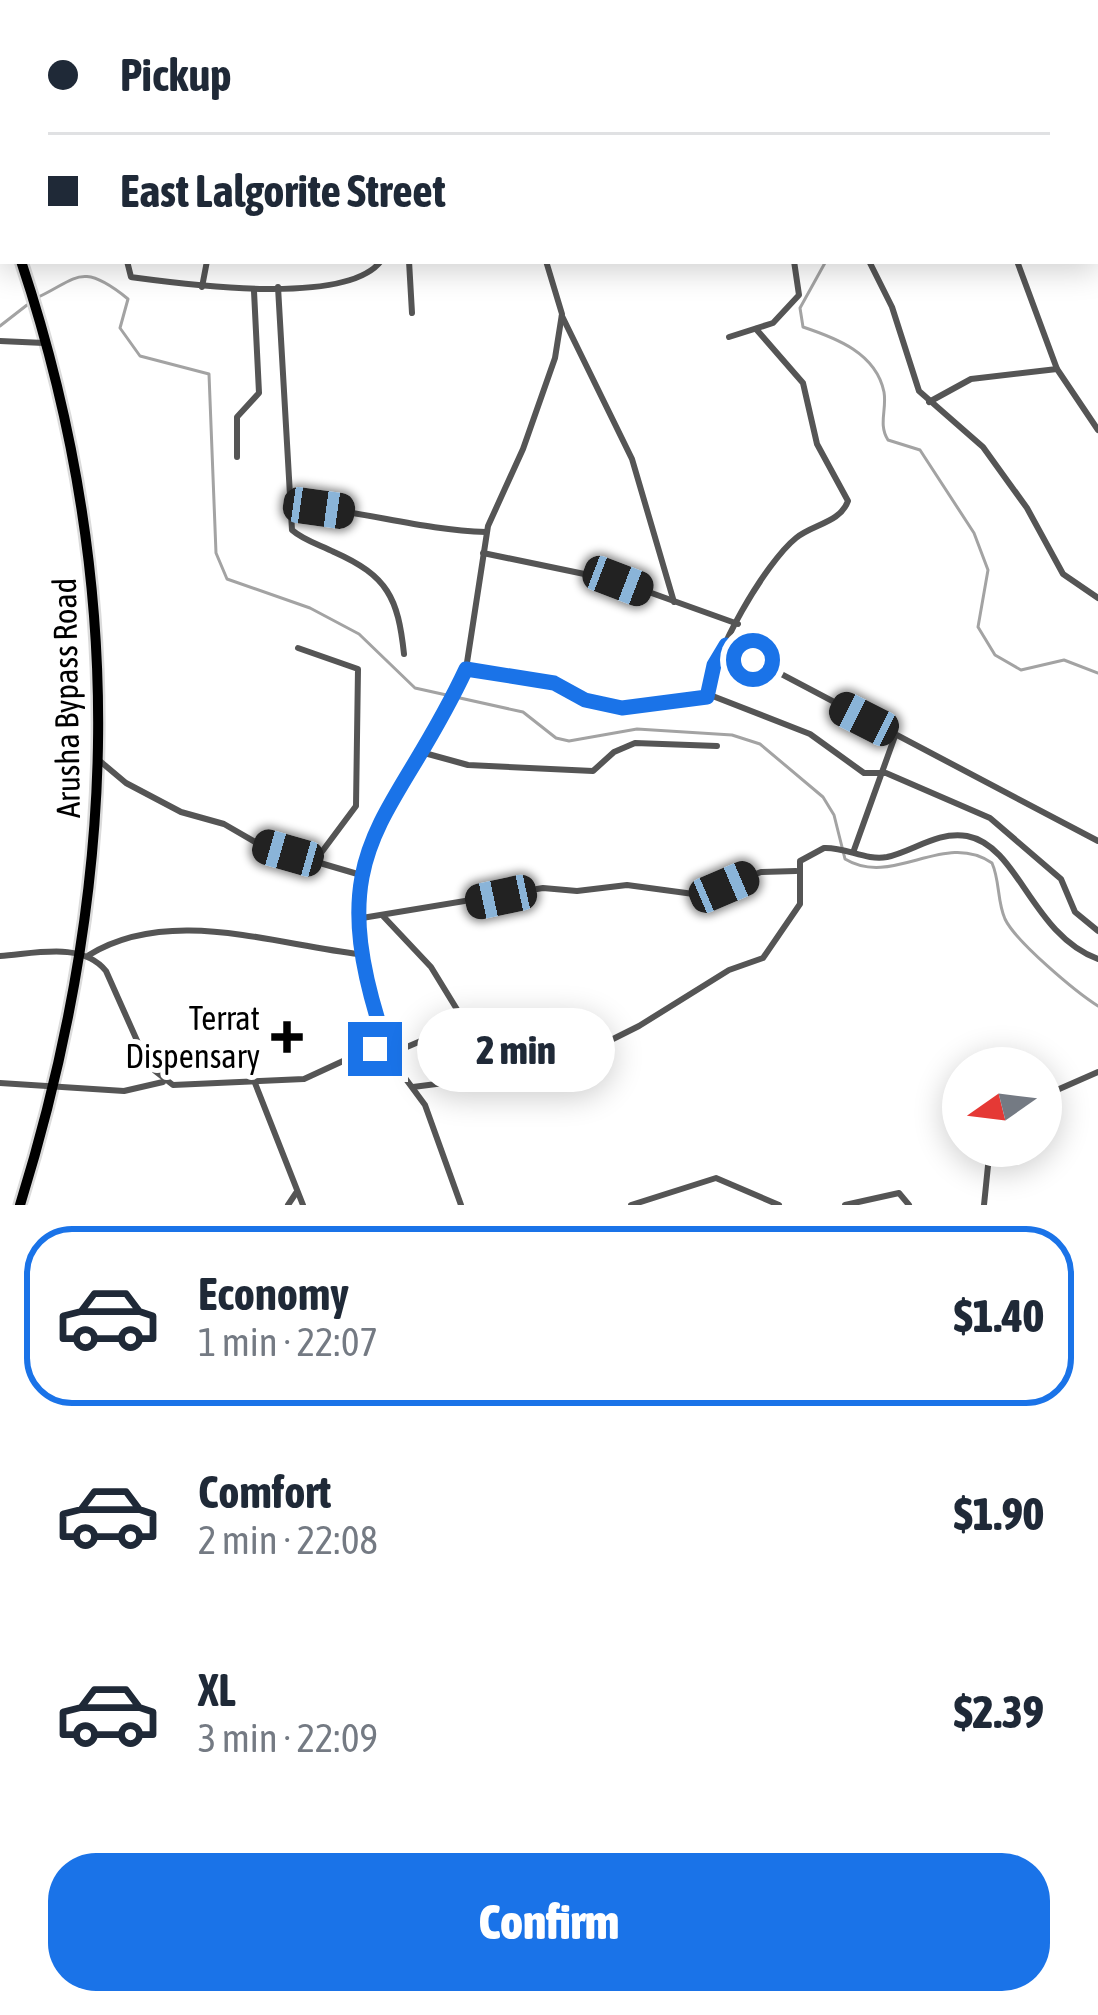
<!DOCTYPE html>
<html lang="en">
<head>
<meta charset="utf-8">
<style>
	:root { --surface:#fff; --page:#f6f6f7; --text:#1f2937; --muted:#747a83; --line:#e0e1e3; --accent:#1a73e8 }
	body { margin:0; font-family:"Asap Condensed",sans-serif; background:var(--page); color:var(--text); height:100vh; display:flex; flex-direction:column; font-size:45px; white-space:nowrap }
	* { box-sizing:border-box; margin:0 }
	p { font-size:39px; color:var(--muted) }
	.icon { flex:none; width:66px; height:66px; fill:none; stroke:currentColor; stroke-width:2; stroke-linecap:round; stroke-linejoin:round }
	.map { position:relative; height:1205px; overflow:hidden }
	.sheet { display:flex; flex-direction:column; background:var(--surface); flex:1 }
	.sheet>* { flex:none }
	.top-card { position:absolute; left:0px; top:0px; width:1098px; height:264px; box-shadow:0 6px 30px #0003; display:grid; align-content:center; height:264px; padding:0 48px; background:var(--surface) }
	.needle { width:78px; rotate:256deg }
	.tools { position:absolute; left:942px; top:1047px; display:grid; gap:24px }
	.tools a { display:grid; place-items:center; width:120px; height:120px; border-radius:50%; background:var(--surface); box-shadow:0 6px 30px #0003; font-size:60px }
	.end { position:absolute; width:54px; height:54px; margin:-27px; border:15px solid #1a73e8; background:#fff; box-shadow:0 0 0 6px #fff }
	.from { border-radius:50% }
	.bubble { position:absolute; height:84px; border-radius:42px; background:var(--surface); box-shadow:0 6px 30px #0003; font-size:39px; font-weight:800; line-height:84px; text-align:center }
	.car { position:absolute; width:36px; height:72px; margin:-36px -18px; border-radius:15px; box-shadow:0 0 9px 3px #0007; background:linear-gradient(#222 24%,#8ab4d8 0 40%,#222 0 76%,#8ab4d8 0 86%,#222 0) }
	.top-card b { display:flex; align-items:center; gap:42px; height:114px; font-size:45px }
	.top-card b+b { border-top:3px solid var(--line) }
	.top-card i { width:30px; height:30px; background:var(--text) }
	ul { padding:21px 0 0; list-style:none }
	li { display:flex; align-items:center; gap:36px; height:180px; margin:0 24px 18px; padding:0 24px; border:6px solid transparent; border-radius:48px }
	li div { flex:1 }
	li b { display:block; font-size:45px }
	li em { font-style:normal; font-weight:800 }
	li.active { border-color:var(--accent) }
	li>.icon { width:108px; height:108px; stroke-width:1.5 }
	.cta { display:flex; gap:24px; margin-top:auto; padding:24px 48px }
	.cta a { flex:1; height:138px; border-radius:48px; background:var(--accent); color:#fff; font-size:48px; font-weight:800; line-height:138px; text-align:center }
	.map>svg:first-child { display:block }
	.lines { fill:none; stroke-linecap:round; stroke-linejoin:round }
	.stream { stroke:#a3a3a3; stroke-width:3 }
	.primary-casing { stroke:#dbdbdb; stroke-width:15 }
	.street { stroke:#555; stroke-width:6 }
	.primary { stroke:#000; stroke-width:10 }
	.route { stroke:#1a73e8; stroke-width:15 }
	.poi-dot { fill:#000; stroke:#fff; stroke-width:4.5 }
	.labels { text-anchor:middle; stroke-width:10; stroke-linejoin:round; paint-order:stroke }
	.street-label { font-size:33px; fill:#000; stroke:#fff }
	.poi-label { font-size:33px; fill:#000; stroke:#fff; text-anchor:end }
</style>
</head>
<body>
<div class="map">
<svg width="1098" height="1205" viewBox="0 0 1098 1205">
	<rect width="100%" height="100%" fill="#fff"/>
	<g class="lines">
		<g class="stream">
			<polyline points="630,0 631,3"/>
			<path d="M826 261 800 308 803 327C836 338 876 353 884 392 887 410 878 424 888 440L920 450 974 533 988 570 978 627 995 655 1021 670 1064 660 1098 673"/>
			<path d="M34 299C76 281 79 259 128 299L120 328 140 356 209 374 216 553 227 579 310 608 359 634 415 688 523 712 556 738 569 741 637 729 732 735 760 744 823 797 834 815 845 859C893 888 944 830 992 863 1000 881 997 901 1005 919 1016 942 1076 992 1098 1006"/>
			<polyline points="0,326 27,305"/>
		</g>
		<g class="primary-casing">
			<g id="primary">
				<polyline points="0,198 3,207"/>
				<path d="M20 1205C120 882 128 583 21 261"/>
			</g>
		</g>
		<g class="street">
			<polyline points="374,0 374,3"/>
			<polyline points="447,0 448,3"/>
			<polyline points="573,0 574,3"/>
			<polyline points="704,0 708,3"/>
			<polyline points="779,0 779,3"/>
			<polyline points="861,0 862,3"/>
			<polyline points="960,0 961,3"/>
			<polyline points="149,3 149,0"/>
			<polyline points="893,3 900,0"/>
			<polyline points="922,3 924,0"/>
			<polyline points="933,3 935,0"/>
			<polyline points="0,64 3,63"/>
			<path d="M127 261 131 277C183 284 346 307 381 261"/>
			<polyline points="409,261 412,313"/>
			<polyline points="869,261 892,307 919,391 983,447 1027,508 1063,574 1098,598"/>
			<polyline points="1017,261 1057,369 1098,430"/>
			<polyline points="202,287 207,261"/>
			<path d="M278 287 292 530C303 540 320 545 334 552 388 576 398 598 404 654"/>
			<polyline points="562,316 632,459 674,602"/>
			<polyline points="729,337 773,323 799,295 794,261"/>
			<polyline points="0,341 44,343"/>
			<polyline points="929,402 971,379 1057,369"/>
			<polyline points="237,457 237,417 259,393 254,291"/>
			<path d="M319 508C377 515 428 530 486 532"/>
			<polyline points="483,553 618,581 738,624"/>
			<polyline points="726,645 1098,841"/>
			<polyline points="298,648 358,669 356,806 315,861"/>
			<path d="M466 669 554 683 585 701 622 708 710 695C710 657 766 562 796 538 813 524 840 523 848 501L817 444 803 383 756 329"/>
			<polyline points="710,695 810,734 864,773 886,773 990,818 1061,879 1075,912 1098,931"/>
			<polyline points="417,751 468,765 593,771 614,752 635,743 717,746"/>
			<polyline points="101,762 126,783 181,812 224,824 262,846 361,875"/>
			<polyline points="854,850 895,736"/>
			<polyline points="383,916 431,967 461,1016 449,1029 388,1055"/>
			<polyline points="356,919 543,888 577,891 627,885 701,895 761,872 796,871"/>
			<path d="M89 955C169 906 272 944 359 954"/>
			<path d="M0 956C34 954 82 941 106 971L139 1045 155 1071 173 1085 304 1079 380 1044 359 954 361 875 389 801 466 669 488 526 523 449 555 358 562 314 546 261"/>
			<polyline points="380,1044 425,1105 461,1205"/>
			<polyline points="0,1083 124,1091 163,1082"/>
			<polyline points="255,1083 303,1205"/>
			<path d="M413 1087 553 1069 639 1026 729 970 763 958 800 904V861L824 848C846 847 866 861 887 857 914 851 937 831 967 836 1019 846 1031 934 1098 959"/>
			<polyline points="1041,1097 1098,1072"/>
			<polyline points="288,1205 296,1193"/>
			<polyline points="631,1205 716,1178 779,1205"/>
			<polyline points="845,1205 899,1193 909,1205"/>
			<polyline points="984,1205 990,1146"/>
		</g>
		<use href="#primary" class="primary"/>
	</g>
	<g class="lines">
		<path class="route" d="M375 1049 382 1033C320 843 394 824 466 669L554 683 585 700 622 708 707 697 714 665 726 645 753 660"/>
	</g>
	<path class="poi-dot" d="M281 1019h12v12h12v12h-12v12h-12v-12h-12v-12h12z"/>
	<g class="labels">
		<g class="street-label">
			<text transform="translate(66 698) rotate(-91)" y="12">Arusha Bypass Road</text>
		</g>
		<g class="poi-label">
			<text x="260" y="1030">Terrat<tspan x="260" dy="38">Dispensary</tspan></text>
		</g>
	</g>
</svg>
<div class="tools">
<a><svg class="needle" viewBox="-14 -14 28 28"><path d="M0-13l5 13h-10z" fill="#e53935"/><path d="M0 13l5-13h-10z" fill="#747a83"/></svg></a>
</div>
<i class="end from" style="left:753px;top:660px"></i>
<i class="end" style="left:375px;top:1049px"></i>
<div class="bubble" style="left:417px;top:1008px;width:198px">2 min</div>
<i class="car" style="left:319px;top:508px;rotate:98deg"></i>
<i class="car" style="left:618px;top:581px;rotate:111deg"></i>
<i class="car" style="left:864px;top:719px;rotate:297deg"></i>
<i class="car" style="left:288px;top:853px;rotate:286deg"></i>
<i class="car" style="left:724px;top:887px;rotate:67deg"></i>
<i class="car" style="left:501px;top:897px;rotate:258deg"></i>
<div class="top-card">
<b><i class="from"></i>Pickup</b>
<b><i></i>East Lalgorite Street</b>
</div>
</div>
<section class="sheet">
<ul>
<li class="active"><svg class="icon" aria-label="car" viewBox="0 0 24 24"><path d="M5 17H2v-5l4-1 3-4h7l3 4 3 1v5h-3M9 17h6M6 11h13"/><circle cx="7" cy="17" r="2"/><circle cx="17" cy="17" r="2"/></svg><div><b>Economy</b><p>1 min · 22:07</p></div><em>$1.40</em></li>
<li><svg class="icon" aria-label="car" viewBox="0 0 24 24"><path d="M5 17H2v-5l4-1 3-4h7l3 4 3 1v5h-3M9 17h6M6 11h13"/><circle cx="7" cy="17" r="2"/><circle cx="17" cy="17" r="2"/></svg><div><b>Comfort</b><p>2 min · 22:08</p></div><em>$1.90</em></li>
<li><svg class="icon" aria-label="car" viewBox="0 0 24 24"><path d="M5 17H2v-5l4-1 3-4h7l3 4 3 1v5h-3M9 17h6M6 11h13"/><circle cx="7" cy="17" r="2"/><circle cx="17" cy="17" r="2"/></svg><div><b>XL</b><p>3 min · 22:09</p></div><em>$2.39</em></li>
</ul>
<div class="cta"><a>Confirm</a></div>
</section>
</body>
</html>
